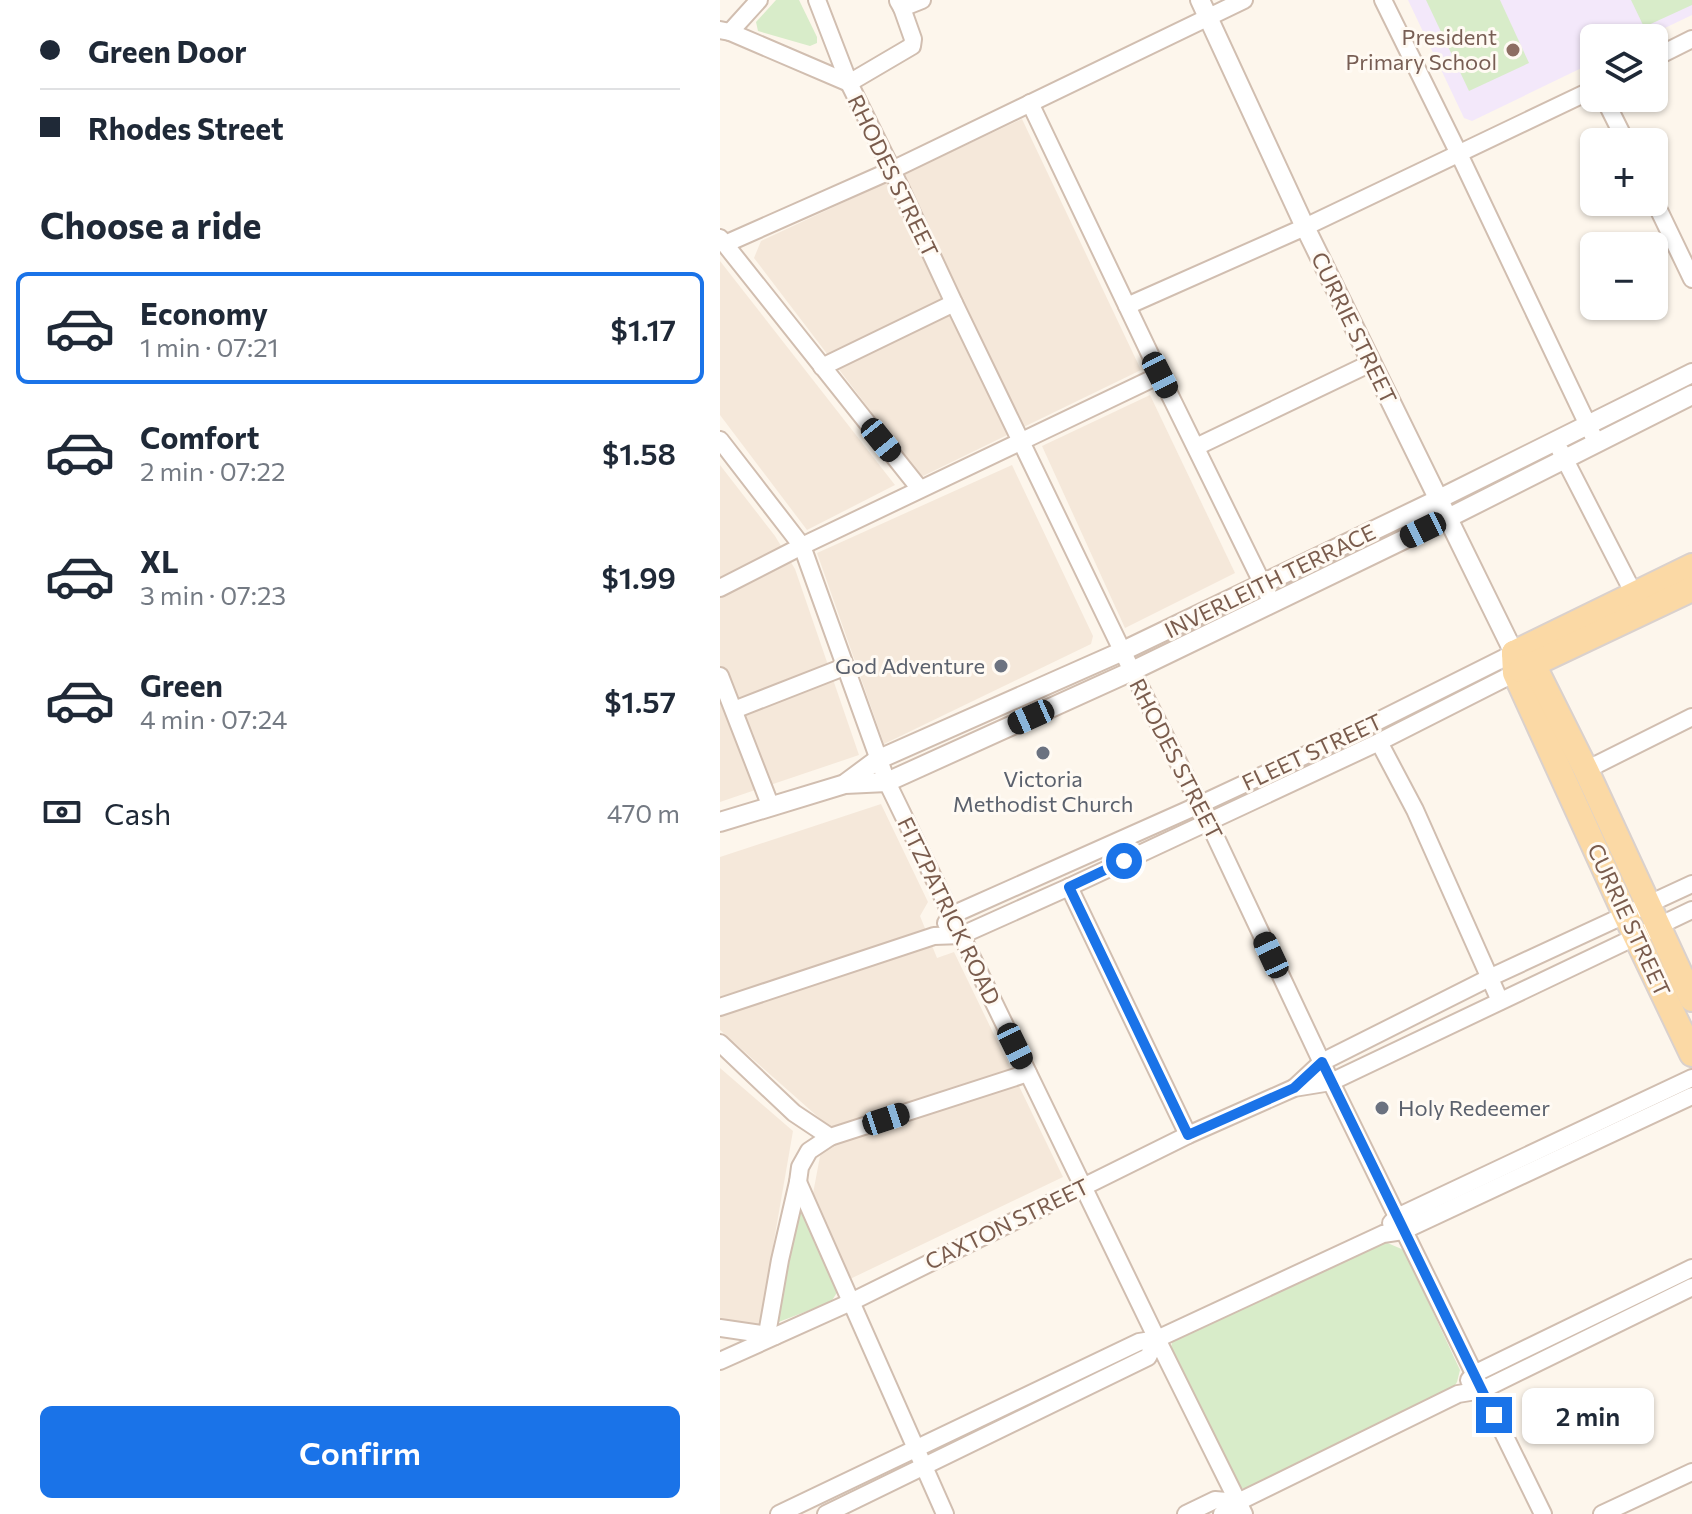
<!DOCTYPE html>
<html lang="en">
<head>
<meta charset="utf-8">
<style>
	:root { --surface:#fff; --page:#f2f2f3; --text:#1f2937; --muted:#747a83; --line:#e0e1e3; --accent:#1a73e8 }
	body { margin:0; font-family:Commissioner,sans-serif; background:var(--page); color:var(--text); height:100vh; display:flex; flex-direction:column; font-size:30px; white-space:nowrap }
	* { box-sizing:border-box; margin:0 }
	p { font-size:26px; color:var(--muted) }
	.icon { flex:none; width:44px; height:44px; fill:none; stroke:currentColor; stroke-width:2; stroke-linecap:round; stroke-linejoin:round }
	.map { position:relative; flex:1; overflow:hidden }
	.details { display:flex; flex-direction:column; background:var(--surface); width:720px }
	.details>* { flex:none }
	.hud { display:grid; align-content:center; height:176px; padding:0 40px; background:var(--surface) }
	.fabs { position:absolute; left:860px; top:24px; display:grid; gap:16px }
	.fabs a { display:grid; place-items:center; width:88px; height:88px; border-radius:12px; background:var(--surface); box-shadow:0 2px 6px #0004; font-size:40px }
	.end { position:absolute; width:36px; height:36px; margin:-18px; border:10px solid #1a73e8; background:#fff; box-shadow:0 0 0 4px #fff }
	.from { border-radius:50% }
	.bubble { position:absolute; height:56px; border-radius:12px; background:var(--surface); box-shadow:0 2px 6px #0004; font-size:26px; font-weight:600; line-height:56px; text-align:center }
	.car { position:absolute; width:24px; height:48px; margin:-24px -12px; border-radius:10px; box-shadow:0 0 6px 2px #0007; background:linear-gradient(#222 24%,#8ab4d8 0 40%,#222 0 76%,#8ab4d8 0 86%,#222 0) }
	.hud b { display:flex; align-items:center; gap:28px; height:76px; font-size:30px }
	.hud b+b { border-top:2px solid var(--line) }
	.hud i { width:20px; height:20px; background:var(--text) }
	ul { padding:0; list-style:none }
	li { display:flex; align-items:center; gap:24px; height:112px; margin:0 16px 12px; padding:0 24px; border:4px solid transparent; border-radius:12px }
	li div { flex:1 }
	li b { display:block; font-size:30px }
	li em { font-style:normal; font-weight:600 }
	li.on { border-color:var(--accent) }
	li>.icon { width:72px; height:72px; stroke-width:1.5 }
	h2 { padding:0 40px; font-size:36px; line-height:96px }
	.pay { display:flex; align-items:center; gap:20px; height:88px; padding:0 40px; font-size:30px }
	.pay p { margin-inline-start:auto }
	.cta { display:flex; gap:16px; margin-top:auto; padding:16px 40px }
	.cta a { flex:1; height:92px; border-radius:12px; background:var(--accent); color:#fff; font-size:32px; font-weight:600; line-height:92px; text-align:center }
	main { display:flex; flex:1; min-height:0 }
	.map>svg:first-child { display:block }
	.residential { fill:#f5e8da }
	.education { fill:#f3e8fa }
	.green { fill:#d8ecc9 }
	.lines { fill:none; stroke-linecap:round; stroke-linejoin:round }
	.minor-casing { stroke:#d1beb0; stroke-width:20 }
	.tertiary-casing { stroke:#d1beb0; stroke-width:22 }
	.primary-casing { stroke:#dad1cd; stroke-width:28 }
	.minor { stroke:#fff; stroke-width:16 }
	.tertiary { stroke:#fff; stroke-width:18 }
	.primary { stroke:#fbd9a5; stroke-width:24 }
	.route { stroke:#1a73e8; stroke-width:10 }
	.education-dot { fill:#8d6e63; stroke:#fffaf3; stroke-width:3 }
	.worship-dot { fill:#6b7280; stroke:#fffaf3; stroke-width:3 }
	.labels { text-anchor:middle; stroke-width:6; stroke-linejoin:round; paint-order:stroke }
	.education-label { font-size:22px; fill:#785e54; stroke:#fffaf3; text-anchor:end }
	.street-label { font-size:22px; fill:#7a5c4d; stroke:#fffaf3 }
	.worship-label { font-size:22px; fill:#5b616d; stroke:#fffaf3; text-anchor:end }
</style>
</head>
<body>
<main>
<section class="details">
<div class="hud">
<b><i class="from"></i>Green Door</b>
<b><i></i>Rhodes Street</b>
</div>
<h2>Choose a ride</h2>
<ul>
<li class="on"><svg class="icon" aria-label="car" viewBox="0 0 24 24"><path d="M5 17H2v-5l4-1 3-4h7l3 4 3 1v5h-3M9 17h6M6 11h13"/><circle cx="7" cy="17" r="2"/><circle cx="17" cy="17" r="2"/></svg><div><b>Economy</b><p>1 min · 07:21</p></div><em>$1.17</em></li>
<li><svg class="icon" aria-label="car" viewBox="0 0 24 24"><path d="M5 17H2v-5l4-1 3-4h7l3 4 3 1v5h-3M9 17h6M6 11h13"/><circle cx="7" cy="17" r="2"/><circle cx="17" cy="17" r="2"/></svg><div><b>Comfort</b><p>2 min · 07:22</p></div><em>$1.58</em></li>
<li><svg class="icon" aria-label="car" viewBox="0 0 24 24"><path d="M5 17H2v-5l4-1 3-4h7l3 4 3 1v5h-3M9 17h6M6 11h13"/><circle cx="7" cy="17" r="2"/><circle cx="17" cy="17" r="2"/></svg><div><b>XL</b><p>3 min · 07:23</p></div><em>$1.99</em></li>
<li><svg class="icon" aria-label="car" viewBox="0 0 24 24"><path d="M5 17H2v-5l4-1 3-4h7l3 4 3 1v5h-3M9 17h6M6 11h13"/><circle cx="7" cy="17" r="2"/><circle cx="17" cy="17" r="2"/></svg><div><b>Green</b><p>4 min · 07:24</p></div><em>$1.57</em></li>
</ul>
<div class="pay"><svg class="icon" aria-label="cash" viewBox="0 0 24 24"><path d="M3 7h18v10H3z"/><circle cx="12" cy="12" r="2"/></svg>Cash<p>470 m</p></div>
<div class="cta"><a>Confirm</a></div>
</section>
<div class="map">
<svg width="972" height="1514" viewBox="0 0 972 1514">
	<rect width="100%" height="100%" fill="#fdf6ec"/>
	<g class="residential">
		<polygon points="302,119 421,370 201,477 34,258 41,241"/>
		<polygon points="0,261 175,485 87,530 0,415"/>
		<polygon points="430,395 515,573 405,628 322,446"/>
		<polygon points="0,465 55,536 75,569 139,755 0,802"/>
		<polygon points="292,465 373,636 371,644 164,744 97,553"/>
		<polygon points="161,804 208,902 200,916 217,958 234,952 343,1177 130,1279 92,1199 106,1124 0,1030 0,857"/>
		<polygon points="0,1068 73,1131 39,1327 0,1322"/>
	</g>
	<polygon class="education" points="688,0 972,0 972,15 924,38 874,38 874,62 752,121 744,118"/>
	<g class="green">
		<polygon points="56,0 79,0 97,37 97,43 90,46 38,31 36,22"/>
		<polygon points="706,0 780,0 809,63 749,91"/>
		<polygon points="911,0 972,0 972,5 924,27"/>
		<polygon points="75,1205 78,1206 118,1291 111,1302 56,1323"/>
		<path d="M658 1239 684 1250 740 1370 737 1382 732 1390 530 1489 522 1488 517 1485 452 1355C449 1342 454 1335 468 1334Z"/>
	</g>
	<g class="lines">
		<g class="minor-casing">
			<g id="minor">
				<polyline points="97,0 129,83 172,170 234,303 412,671 488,821 611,1082 823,1514"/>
				<polyline points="663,0 739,154 876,442"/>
				<polyline points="178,1 182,8 202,0"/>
				<polyline points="0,30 10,32 129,83 192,46 193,39 182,8"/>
				<polyline points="10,32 39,0"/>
				<polyline points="934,58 972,39"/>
				<polyline points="884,98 906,142"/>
				<polyline points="310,103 440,375 552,603"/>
				<polyline points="934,200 972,279"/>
				<polyline points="0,238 200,489"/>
				<polyline points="5,244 172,170 524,0"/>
				<polyline points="407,306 585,227 874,89"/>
				<polyline points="102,367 234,303"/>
				<polyline points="0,440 82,546 167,782 437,1339 524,1514"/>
				<polyline points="476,447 651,363"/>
				<polyline points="840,450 914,594"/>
				<polyline points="0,588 82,546 440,375"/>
				<polyline points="0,676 51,807"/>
				<polyline points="14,710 124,667"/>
				<polyline points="659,742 695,810 780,1001"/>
				<polyline points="866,770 972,717"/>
				<polyline points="349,887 468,1135"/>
				<polyline points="226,923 232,915 479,805 652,724 794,653"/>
				<polyline points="0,1007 214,936 242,935 349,887 659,742 795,673"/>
				<polyline points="0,1043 74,1113 110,1137 308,1073"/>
				<polyline points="574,1088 602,1062 769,978 972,884"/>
				<polyline points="78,1182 225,1514"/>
				<polyline points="671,1223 677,1217 972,1078"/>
				<polyline points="0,1328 55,1336"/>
				<polyline points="47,1334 60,1260 78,1182 80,1167 89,1151 110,1137"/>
				<polyline points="0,1361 131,1302 468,1135 574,1088 611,1082 972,910"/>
				<polyline points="749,1380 754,1374 972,1268"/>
				<polyline points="59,1514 419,1342 437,1339 663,1234 683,1231 972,1096"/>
				<polyline points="106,1514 428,1357 437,1339"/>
				<polyline points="466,1514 495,1500 518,1502"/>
				<polyline points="502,1514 518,1502 738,1394 762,1390 972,1287"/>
				<polyline points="882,1514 972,1472"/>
			</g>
		</g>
		<g class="tertiary-casing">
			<g id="tertiary">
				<polyline points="480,0 585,227 794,653"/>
				<polyline points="126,783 157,760 403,651 719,499 972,373"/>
				<polyline points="0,822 125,784 167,782 412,671 728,518 972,395"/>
			</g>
		</g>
		<g class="primary-casing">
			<g id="primary">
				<polyline points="794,653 795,673 905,914 972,1054"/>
				<polyline points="794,653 813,664 866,770 972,999"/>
				<polyline points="794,653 972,566"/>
				<polyline points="801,670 972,589"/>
			</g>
		</g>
		<use href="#minor" class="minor"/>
		<use href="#tertiary" class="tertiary"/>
		<use href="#primary" class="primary"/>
	</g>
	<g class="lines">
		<polyline class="route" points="404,861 349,887 468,1135 574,1088 602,1062 774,1415"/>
	</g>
	<circle class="education-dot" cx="793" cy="50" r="8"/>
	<g class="worship-dot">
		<circle cx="281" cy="666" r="8"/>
		<circle cx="323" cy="753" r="8"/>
		<circle cx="662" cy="1108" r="8"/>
	</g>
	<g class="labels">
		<g class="education-label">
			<text x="777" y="45">President<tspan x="777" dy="25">Primary School</tspan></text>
		</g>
		<g class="street-label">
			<text transform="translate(173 176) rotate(64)" y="8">RHODES STREET</text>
			<text transform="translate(634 328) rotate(64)" y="8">CURRIE STREET</text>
			<text transform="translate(550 581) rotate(-26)" y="8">INVERLEITH TERRACE</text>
			<text transform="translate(592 752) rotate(-25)" y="8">FLEET STREET</text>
			<text transform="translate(456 759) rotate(63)" y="8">RHODES STREET</text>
			<text transform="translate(229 911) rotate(64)" y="8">FITZPATRICK ROAD</text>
			<text transform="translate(909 920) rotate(65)" y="8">CURRIE STREET</text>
			<text transform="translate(287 1224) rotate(-26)" y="8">CAXTON STREET</text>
		</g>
		<g class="worship-label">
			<text x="265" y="674">God Adventure</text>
			<text x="323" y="787" text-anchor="middle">Victoria<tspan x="323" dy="25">Methodist Church</tspan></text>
			<text x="678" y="1116" text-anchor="start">Holy Redeemer</text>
		</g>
	</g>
</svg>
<div class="fabs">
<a><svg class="icon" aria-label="layers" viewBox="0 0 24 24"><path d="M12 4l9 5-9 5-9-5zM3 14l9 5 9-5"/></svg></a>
<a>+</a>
<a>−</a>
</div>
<i class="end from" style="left:404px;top:861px"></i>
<i class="end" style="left:774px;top:1415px"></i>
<div class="bubble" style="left:802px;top:1388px;width:132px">2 min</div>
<i class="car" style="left:440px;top:375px;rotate:153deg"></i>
<i class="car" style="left:161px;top:440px;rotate:141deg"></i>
<i class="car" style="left:703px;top:530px;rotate:244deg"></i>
<i class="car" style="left:311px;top:717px;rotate:246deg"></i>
<i class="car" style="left:551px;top:955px;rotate:335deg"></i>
<i class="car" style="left:295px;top:1046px;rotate:154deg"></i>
<i class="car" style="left:166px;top:1119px;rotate:72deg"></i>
</div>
</main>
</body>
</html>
